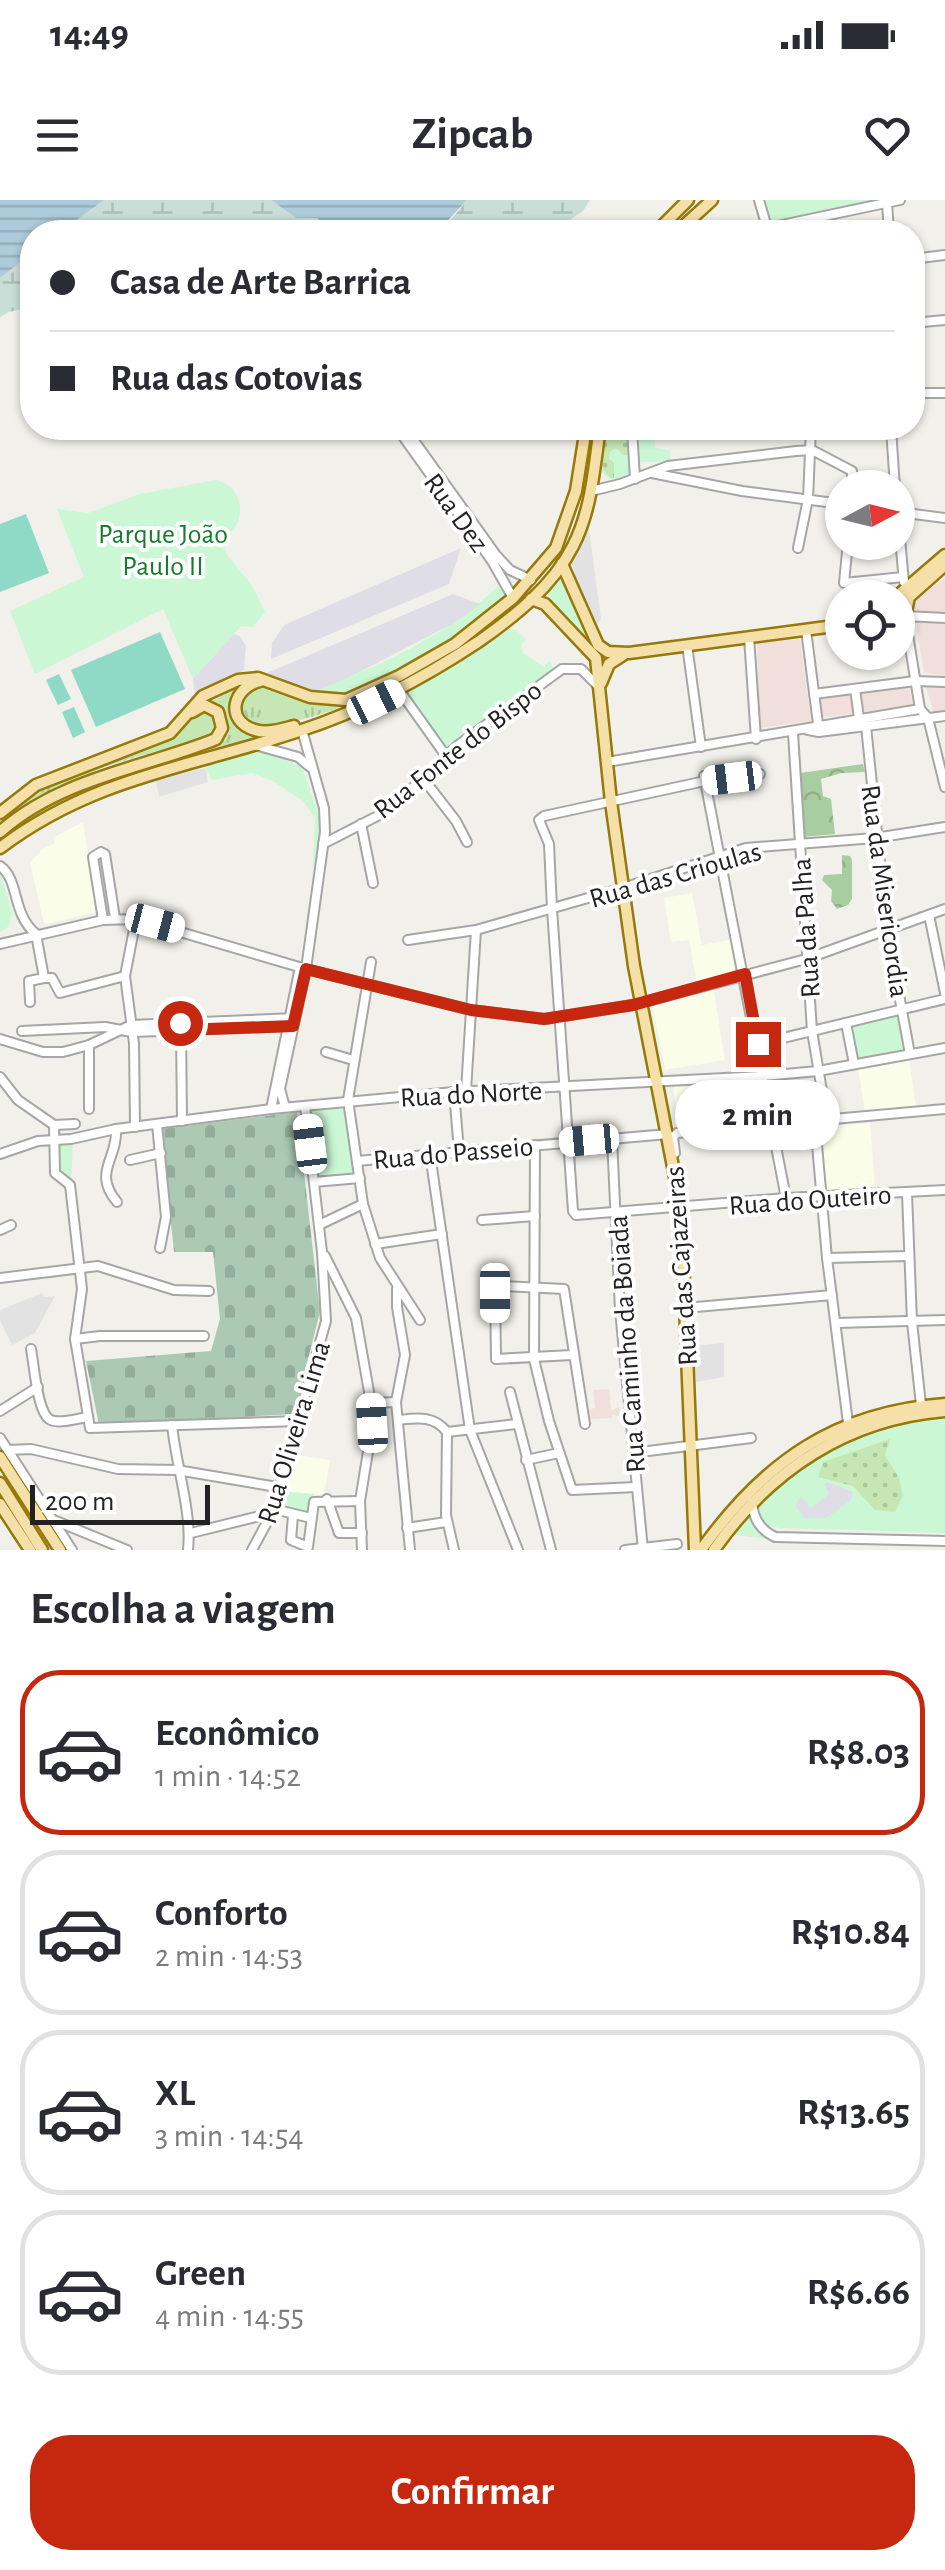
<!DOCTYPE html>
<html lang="pt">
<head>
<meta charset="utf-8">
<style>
	:root { --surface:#fff; --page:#f2f2f3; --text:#2b2b33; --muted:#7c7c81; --line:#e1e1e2; --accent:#c5280f }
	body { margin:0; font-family:"Alegreya Sans",sans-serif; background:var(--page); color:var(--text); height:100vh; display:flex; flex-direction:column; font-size:38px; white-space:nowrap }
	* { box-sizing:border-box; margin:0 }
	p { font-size:32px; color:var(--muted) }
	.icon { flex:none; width:55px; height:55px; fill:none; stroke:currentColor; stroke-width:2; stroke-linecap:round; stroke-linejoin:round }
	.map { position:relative; height:1350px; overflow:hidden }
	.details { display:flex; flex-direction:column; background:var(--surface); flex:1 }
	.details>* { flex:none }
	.banner { position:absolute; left:20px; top:20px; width:905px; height:220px; border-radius:40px; box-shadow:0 2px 8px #0004; display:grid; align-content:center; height:220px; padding:0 30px; background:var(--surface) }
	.needle { width:65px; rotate:83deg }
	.tools { position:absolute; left:825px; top:270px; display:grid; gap:20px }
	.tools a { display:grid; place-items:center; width:90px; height:90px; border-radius:50%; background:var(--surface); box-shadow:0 2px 8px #0004; font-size:50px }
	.scale { position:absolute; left:30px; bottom:25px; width:180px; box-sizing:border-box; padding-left:10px; border:5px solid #222; border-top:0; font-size:28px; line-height:35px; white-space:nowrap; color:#222; -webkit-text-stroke:8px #fff; paint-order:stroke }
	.end { position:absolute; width:45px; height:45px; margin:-22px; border:12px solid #c5280f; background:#fff; box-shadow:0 0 0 5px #fff }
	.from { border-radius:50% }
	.bubble { position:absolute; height:70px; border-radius:35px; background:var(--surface); box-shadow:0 2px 8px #0004; font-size:32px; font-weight:700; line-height:70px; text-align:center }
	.car { position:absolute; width:30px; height:60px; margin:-30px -15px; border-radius:12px; box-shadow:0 0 8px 2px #0007; background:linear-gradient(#fff 24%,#345 0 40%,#fff 0 76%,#345 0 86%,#fff 0) }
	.banner b { display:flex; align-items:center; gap:35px; height:95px; font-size:38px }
	.banner b+b { border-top:2px solid var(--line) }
	.banner i { width:25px; height:25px; background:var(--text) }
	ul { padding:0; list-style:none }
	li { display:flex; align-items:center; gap:30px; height:165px; margin:0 20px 15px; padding:0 10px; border:5px solid var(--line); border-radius:40px }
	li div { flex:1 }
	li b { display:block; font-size:38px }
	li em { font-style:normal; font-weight:700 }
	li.on { border-color:var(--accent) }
	li>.icon { width:90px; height:90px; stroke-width:1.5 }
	h2 { padding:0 30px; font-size:45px; line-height:120px }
	.cta { display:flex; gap:20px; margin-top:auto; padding:20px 30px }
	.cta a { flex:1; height:115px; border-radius:40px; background:var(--accent); color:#fff; font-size:40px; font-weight:700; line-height:115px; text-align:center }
	.status { display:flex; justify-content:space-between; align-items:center; height:70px; padding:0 50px; background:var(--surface); direction:ltr }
	.status svg { height:28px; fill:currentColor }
	header { display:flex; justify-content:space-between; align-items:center; height:130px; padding:0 30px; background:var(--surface); font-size:45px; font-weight:700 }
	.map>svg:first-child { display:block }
	.commercial { fill:#f0dfdb }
	.education { fill:#fafde7 }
	.grass { fill:url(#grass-tufts) }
	.forest { fill:url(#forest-crowns) }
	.wetland { fill:url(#wetland-marsh) }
	.cemetery { fill:url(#cemetery-stones) }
	.park { fill:#cbf7d5 }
	.garden { fill:url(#garden-dots) }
	.pitch { fill:#8edac7 }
	.parking { fill:#e2e2e2 }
	.plaza { fill:#dfdee7 }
	.water { fill:url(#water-rules) }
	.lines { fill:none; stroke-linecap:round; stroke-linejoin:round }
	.minor-casing { stroke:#a6a6a6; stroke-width:12 }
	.major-casing { stroke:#957a0b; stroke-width:15 }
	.minor { stroke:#fff; stroke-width:8 }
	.major { stroke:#f6e0aa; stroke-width:10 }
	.route { stroke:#c5280f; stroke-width:12 }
	.labels { text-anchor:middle; stroke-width:8; stroke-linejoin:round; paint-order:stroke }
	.street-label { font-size:28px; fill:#222; stroke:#fff }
	.park-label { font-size:28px; fill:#147c2b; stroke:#fff }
</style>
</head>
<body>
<div class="status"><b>14:49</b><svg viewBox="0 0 49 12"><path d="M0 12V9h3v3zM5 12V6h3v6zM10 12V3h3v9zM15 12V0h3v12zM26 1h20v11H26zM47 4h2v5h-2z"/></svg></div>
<header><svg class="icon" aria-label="menu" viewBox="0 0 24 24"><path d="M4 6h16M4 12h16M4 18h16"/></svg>Zipcab<svg class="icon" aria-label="heart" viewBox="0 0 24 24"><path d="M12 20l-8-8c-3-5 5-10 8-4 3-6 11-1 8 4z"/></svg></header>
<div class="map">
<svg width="945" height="1350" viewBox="0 0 945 1350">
	<defs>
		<pattern id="grass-tufts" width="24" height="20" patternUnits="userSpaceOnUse" patternTransform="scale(2.5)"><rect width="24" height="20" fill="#c6e7b4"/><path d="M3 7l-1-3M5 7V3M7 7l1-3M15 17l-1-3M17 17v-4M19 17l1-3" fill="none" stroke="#aac69a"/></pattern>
		<pattern id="forest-crowns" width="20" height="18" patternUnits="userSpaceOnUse" patternTransform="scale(2.5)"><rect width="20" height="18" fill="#a8cda1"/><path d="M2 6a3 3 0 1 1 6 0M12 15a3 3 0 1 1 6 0" fill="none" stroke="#90b08a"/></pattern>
		<pattern id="wetland-marsh" width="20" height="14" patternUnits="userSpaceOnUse" patternTransform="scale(2.5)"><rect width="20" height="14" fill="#c8ded7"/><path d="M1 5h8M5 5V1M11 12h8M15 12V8" fill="none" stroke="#acbeb8"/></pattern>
		<pattern id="cemetery-stones" width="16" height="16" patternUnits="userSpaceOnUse" patternTransform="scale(2.5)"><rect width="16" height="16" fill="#acc9b4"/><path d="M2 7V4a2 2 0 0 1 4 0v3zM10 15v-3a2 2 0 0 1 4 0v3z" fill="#94ac9a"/></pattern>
		<pattern id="garden-dots" width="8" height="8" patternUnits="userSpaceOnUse" patternTransform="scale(2.5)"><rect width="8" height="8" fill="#c6e7b4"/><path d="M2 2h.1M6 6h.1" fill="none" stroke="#aac69a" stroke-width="1.8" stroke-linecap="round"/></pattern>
		<pattern id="water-rules" width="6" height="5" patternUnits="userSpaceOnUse" patternTransform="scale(2.5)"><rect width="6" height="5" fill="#aecbdb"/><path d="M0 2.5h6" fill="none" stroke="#95aebc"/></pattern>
	</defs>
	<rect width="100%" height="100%" fill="#f1f0ea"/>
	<g class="commercial">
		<polygon points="945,378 945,413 911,411 914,401"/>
		<polygon points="916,421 945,423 945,475 924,473"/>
		<polygon points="800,439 811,521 759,528 757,442"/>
		<polygon points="909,486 913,505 821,518 820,496"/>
		<polygon points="945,486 945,511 934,513 926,487"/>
		<polygon points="609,1189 611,1211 619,1207 620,1217 612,1214 612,1218 591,1219 590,1209 595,1208 593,1190"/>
	</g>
	<g class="education">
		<polygon points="83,622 97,712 44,724 30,663 42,649 54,644 56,636"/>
		<polygon points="692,693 702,745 734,739 739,774 697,784 689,740 671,742 664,698"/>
		<polygon points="713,786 725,860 665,870 652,801"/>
		<polygon points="909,858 916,908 865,914 858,866"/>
		<polygon points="760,879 767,924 678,930 673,884"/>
		<polygon points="870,923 875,987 825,990 819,927"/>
		<polygon points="292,1254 330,1260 324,1295 279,1291"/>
	</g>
	<g class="grass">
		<path d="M482 429C461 465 310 527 265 525 253 524 245 519 239 510L241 497C269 473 303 504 336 504 353 504 459 441 482 429Z"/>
		<path d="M237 488 229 503 233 520 269 534 97 586 36 617 0 641C45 588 151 563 217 545 229 534 228 518 219 506L210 502Z"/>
		<path d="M204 510 212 511 219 528 213 536C144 555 61 573 6 620L25 596 167 541Z"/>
	</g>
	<g class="forest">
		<polygon points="863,564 865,572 842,573 821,579 823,596 831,599 835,634 803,637 800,573"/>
		<polygon points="842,655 850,656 852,660 852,699 848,705 837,709 831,701 832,690 822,680 824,675 842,674"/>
	</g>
	<g class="wetland">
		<polygon points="104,0 271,0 296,18 317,18 332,32 60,32"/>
		<polygon points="467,0 590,0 583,11 552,32 392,32 414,25 447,25"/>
		<polygon points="32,53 32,107 9,112 0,117 0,78"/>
	</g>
	<polygon class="cemetery" points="297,912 320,1112 294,1214 99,1225 86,1161 211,1151 220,1119 213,1052 174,1052 161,929"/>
	<g class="park">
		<polygon points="763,0 876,0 773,24 768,20"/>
		<polygon points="605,228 622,228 629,238 630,272 620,280 608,279 599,268"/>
		<polygon points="639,228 654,228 655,248 670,250 671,262 640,262"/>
		<path d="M216 280C234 284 245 302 238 321 235 329 227 335 223 343L227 355 253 387 265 412 253 427 241 426 193 479 163 409 35 474 10 411 84 377 57 309 88 313 140 294Z"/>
		<path d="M562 373 596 447 608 459 600 469C595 433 571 433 554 407 551 403 550 397 547 392Z"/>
		<path d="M498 386 505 387 506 398 460 434 399 471 346 495 314 492C378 466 449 435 498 386Z"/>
		<polygon points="505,428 516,430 526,439 521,445 523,453 544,467 549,461 554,469 447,548 408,497 407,490"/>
		<polygon points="256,548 302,567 321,621 317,666 313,667 315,618 303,601 273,581 252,573 211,580 204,562"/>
		<polygon points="0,673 13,714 8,727 0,732"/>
		<polygon points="899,815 903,851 857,858 849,826"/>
		<polygon points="346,903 357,975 318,978 308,909"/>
		<polygon points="73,942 71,981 58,969 57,944"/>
		<path d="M945 1215V1333L781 1328 766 1326 757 1307C790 1249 884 1225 945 1215Z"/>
		<polygon points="279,1291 314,1294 310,1315 276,1307"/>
		<polygon points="748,1309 757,1328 769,1339 735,1335 726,1337"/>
	</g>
	<g class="garden">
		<polygon points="618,228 627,237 628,255 623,255 616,248 610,252 609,259 614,262 614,278 610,278 601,266 605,240 626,239 617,238"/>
		<polygon points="890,1239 885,1255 899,1278 903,1296 895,1312 875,1310 853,1286 818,1277 823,1262"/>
	</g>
	<g class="pitch">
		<polygon points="26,314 49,373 0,392 0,324"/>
		<polygon points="160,432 185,489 96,527 71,470"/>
		<polygon points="59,474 71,499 58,505 46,480"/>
		<polygon points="74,507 85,532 73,538 62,512"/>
	</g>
	<g class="parking">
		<polygon points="589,330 601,419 595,428 583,403 571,360"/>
		<polygon points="206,568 208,582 159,597 156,580"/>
		<polygon points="42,1093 44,1097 55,1096 35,1133 12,1145 0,1120 0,1110"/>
		<polygon points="724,1143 724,1177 696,1182 694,1146"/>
	</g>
	<g class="plaza">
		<polygon points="461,348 449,384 271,459 272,443 284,425"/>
		<polygon points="453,394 480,404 454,423 348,478 314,492 292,486 267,473"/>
		<polygon points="234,434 240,436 246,446 244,469 238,476 195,497 193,479"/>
		<polygon points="828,1282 853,1292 851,1300 826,1318 805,1318 795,1306 801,1296 811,1308 829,1294 824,1284"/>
	</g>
	<g class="water">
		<polygon points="0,0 104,0 60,32 32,32 32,53 0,78"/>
		<polygon points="271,0 467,0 437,32 428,32 431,25 414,25 392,32 332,32 317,18 296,18"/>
	</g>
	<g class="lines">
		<g class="minor-casing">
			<g id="minor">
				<polyline points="759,0 766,24 772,27 900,0"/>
				<polyline points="887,3 889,32"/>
				<polyline points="912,59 945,55"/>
				<polyline points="912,123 945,120"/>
				<polyline points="912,193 945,193"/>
				<polyline points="397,228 492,361 513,398"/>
				<polyline points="405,228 496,355 510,370 531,380"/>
				<polyline points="632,228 635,279"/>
				<polyline points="891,228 895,288"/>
				<polyline points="652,273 742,291 842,304"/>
				<polyline points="591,291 620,284 668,266 796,251 812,250 852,271 852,288"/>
				<polyline points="898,312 945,318"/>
				<polyline points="898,317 904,382"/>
				<polyline points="848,342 844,383 903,377"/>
				<polyline points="798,348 808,299 811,228"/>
				<polyline points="945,418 905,416 920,509 928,518 945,587"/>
				<polyline points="806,430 818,524"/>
				<polyline points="749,437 756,539"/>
				<polyline points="687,445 701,547"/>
				<polyline points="855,489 859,518"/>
				<polyline points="399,490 446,556"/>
				<polyline points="814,494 915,481 945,482"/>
				<polyline points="866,526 887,730 910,854"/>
				<polyline points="808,530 819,532 945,516"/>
				<polyline points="793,533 812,831 827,921"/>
				<polyline points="255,545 298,557 310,567"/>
				<polyline points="607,562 920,509"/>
				<polyline points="760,574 705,581 544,616 539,620 549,644 552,709 573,1011 576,1015 786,998 945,990"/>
				<polyline points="704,576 786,998"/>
				<polyline points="422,577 456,621 467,642"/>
				<polyline points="361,624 373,683"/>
				<polyline points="323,644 389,610 457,546 562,469 581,469 597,485"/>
				<path d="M0 666C20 680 11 713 36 734"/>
				<polyline points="929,715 945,793"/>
				<polyline points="103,720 93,657 101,652 105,654 115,718"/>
				<polyline points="36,734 44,778 52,778 60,793 125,776"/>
				<polyline points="408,740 476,730 623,688 746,648 875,638 945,627"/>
				<polyline points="0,744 103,720 136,719 306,769 471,810 545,819 633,805 806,759 945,709"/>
				<polyline points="371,762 348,900 363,1004 380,1058 420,1120"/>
				<polyline points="30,802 29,781 44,778"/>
				<polyline points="846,823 854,864"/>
				<polyline points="181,830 182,921"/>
				<polyline points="22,831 105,827 132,832 293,826"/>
				<polyline points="0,839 43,852 63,852 89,845 131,825 295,818"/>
				<polyline points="758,844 945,799"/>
				<polyline points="326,852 353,860"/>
				<polyline points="0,877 18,900 54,925 55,973 70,985 82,1089 75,1139 90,1228 298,1221"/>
				<polyline points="466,891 476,730"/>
				<polyline points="454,892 459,951"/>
				<polyline points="285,907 280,889 306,769 325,632 324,608 302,530"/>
				<polyline points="89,909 89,845"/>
				<polyline points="271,909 300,767"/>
				<polyline points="815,922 827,1058 848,1223"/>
				<polyline points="157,924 166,1017 160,1048"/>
				<polyline points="54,925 75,924"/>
				<polyline points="135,927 134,843 125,776 136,719"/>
				<path d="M116 929C118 959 92 972 117 1002"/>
				<polyline points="612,939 620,1110 643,1350"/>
				<polyline points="535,945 534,1159 549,1221 572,1290 636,1287"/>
				<polyline points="675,953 673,937 677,933 945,909"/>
				<polyline points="0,954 38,941 71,939 116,929 271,909 454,892 763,876 818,871 945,848"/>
				<polyline points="430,954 470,1230 518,1350"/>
				<polyline points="130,960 161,953"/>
				<polyline points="357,961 668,934"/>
				<polyline points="314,982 360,978"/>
				<polyline points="907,993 912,1122 921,1205"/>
				<polyline points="482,1020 535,1016"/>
				<polyline points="319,1025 363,1004"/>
				<polyline points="0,1030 11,1025"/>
				<polyline points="375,1044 442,1034"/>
				<polyline points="325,1056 356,1118 371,1203 371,1233 360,1301 362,1350"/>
				<polyline points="827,1058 909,1056"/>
				<polyline points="0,1078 98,1066 174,1090 209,1091"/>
				<polyline points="397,1089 397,1107 405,1155 396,1202 410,1350"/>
				<polyline points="685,1108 832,1095"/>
				<polyline points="836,1123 945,1120"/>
				<polyline points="75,1139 100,1136 204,1136"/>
				<path d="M31 1149C34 1164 37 1210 49 1219 57 1225 79 1218 88 1217"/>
				<polyline points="572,1155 496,1159 495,1090 501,1086 564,1089 585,1224"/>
				<polyline points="510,1192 551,1350"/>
				<polyline points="371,1203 396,1202"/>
				<polyline points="0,1211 38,1187"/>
				<path d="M398 1220C417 1218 434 1215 447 1232L517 1224"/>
				<path d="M172 1225C176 1266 192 1311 188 1350"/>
				<polyline points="447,1232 446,1315 454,1350"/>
				<polyline points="0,1238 72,1350"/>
				<polyline points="8,1250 31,1249 118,1269 177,1270 277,1287"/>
				<polyline points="633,1253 751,1238"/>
				<polyline points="526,1260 559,1253"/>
				<polyline points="327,1299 339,1333 362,1333"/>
				<path d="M752 1302C753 1318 760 1330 775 1337L945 1341"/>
				<polyline points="274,1309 311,1318"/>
				<polyline points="293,1315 291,1340 308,1347 314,1302 360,1301"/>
				<polyline points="56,1321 127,1350"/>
				<polyline points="407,1328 446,1322"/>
				<polyline points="191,1333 272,1313"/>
				<polyline points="252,1350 272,1313 326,1121 322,1052 305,906"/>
				<polyline points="625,1350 677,1344"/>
			</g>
		</g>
		<g class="major-casing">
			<g id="major">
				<polyline points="656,32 688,0"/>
				<polyline points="677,32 712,0"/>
				<polyline points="562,364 598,445 608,452 629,453 842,425"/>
				<polyline points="895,398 945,355"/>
				<polyline points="531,399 545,404 596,458 611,602 634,766 681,1008 695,1350"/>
				<polyline points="898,417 905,416 909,397 945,365"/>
				<path d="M260 481C233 487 224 521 255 530 268 534 282 529 294 526"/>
				<polyline points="601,483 609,464 623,455"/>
				<polyline points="0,613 36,585 170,533 203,496 238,480 258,478 310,497 346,500 399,476 455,444 513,398 556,348 576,291 586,228"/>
				<path d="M0 632C60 578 144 568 216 539L222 528 218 512 204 505 192 512"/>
				<path d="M0 648C95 576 194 567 302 530 366 509 422 479 478 442 514 417 553 386 573 346 592 309 594 267 600 228"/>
				<polyline points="0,1257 60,1350"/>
				<polyline points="0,1283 42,1350"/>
				<polyline points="0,1304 30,1350"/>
				<path d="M701 1350C764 1262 835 1212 945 1204"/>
				<path d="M714 1350C770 1270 847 1219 945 1211"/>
			</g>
		</g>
		<use href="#minor" class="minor"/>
		<use href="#major" class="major"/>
	</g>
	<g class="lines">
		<polyline class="route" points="180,823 180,830 293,826 306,769 471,810 544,819 633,805 745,774 758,844"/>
	</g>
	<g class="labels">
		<g class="street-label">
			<text transform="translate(457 312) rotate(54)" y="10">Rua Dez</text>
			<text transform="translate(457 549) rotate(-38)" y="10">Rua Fonte do Bispo</text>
			<text transform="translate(675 674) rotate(-16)" y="10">Rua das Crioulas</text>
			<text transform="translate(886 691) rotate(82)" y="10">Rua da Misericordia</text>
			<text transform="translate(805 728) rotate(-94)" y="10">Rua da Palha</text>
			<text transform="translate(471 893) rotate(-3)" y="10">Rua do Norte</text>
			<text transform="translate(453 952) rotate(-5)" y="10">Rua do Passeio</text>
			<text transform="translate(810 999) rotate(-4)" y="10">Rua do Outeiro</text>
			<text transform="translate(680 1066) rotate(-94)" y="10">Rua das Cajazeiras</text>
			<text transform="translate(626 1144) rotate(-94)" y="10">Rua Caminho da Boiada</text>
			<text transform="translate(293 1232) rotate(-73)" y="10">Rua Oliveira Lima</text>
		</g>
		<g class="park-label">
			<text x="163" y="343">Parque João<tspan x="163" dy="32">Paulo II</tspan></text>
		</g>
	</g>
</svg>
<div class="tools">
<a><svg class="needle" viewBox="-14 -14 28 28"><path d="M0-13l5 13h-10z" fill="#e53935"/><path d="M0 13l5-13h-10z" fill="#7c7c81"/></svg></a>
<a><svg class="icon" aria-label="locate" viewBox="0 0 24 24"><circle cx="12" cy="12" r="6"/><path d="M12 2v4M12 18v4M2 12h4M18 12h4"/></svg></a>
</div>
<div class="scale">200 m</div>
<i class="end from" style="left:180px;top:823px"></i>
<i class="end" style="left:758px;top:844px"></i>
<div class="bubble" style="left:675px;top:880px;width:165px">2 min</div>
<i class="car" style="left:376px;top:502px;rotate:64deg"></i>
<i class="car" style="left:732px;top:578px;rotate:263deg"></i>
<i class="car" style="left:155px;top:723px;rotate:105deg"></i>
<i class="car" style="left:589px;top:940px;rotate:265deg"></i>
<i class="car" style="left:310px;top:944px;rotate:353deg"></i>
<i class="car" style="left:495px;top:1093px;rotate:180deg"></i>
<i class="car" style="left:372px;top:1223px;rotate:357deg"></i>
<div class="banner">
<b><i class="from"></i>Casa de Arte Barrica</b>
<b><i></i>Rua das Cotovias</b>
</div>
</div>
<section class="details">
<h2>Escolha a viagem</h2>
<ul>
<li class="on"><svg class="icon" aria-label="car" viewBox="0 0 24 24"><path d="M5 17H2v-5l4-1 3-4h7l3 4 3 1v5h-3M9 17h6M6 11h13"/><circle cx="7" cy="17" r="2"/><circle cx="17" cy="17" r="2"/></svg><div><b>Econômico</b><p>1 min · 14:52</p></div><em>R$8.03</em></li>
<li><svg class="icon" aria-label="car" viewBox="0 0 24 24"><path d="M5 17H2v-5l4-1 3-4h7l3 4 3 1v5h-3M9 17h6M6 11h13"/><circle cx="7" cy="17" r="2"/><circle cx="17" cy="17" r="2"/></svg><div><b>Conforto</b><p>2 min · 14:53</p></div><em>R$10.84</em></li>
<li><svg class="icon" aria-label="car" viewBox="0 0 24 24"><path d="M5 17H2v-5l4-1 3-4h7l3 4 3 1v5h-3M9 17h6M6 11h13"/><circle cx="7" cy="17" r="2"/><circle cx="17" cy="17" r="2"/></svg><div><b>XL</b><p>3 min · 14:54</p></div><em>R$13.65</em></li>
<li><svg class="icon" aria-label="car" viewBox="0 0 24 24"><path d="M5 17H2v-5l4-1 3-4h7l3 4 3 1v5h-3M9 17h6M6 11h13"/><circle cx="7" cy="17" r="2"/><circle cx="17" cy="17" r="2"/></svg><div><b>Green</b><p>4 min · 14:55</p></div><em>R$6.66</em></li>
</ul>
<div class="cta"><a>Confirmar</a></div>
</section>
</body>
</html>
